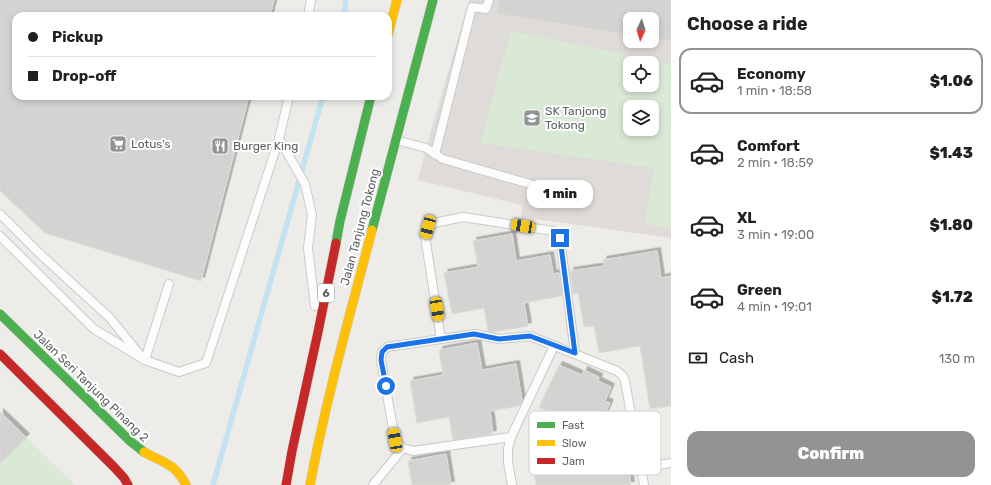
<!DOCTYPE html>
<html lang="en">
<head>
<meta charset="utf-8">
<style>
	:root { --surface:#fff; --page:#f6f6f6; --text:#202124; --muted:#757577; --line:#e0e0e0; --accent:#919394 }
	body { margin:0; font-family:Rubik,sans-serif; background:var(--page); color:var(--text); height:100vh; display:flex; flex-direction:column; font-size:15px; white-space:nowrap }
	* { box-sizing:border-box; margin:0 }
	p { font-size:13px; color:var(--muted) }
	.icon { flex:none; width:22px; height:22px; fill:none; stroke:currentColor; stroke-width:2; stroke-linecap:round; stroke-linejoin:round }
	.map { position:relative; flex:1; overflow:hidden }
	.sheet { display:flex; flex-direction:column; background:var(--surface); width:320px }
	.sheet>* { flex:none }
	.top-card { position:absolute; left:12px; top:12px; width:380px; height:88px; border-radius:12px; box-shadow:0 2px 6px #0003; display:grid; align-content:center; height:88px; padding:0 16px; background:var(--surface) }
	.needle { width:26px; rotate:184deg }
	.controls { position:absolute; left:623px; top:12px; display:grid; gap:8px }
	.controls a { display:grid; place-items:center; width:36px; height:36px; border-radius:8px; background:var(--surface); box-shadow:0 2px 6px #0003; font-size:20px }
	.end { position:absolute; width:18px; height:18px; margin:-9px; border:5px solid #1a73e8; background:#fff; box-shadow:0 0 0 2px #fff }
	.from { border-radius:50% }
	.bubble { position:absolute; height:28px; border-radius:12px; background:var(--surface); box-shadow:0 2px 6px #0003; font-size:13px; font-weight:800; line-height:28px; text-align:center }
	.car { position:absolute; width:12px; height:24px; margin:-12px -6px; border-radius:5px; box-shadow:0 0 3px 1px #0007; background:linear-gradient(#f5c518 24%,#345 0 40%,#f5c518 0 76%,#345 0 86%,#f5c518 0) }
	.top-card b { display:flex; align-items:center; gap:14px; height:38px; font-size:15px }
	.top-card b+b { border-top:1px solid var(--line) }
	.top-card i { width:10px; height:10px; background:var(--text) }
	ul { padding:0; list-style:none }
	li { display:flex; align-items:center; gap:12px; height:66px; margin:0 8px 6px; padding:0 8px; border:2px solid transparent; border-radius:12px }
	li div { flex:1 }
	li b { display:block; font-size:15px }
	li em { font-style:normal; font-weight:800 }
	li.current { border-color:var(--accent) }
	li>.icon { width:36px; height:36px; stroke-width:1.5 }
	h2 { padding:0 16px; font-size:18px; line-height:48px }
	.pay { display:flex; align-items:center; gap:10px; height:44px; padding:0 16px; font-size:15px }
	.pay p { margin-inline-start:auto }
	.primary-button { display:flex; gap:8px; margin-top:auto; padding:8px 16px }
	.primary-button a { flex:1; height:46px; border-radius:12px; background:var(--accent); color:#fff; font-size:16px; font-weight:800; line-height:46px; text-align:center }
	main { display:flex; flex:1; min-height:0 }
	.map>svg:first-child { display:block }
	.education { fill:#dedbd8; fill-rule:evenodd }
	.green { fill:#dae8d6; fill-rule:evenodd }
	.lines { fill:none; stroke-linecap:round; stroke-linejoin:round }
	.stream { stroke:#c3e2f2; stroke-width:5.5 }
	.building { fill:#d5d3d2; stroke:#dddcd8; filter:url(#shadow) }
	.lane-casing { stroke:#cbcac9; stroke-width:10 }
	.fast-casing { stroke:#cacac9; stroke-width:10 }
	.slow-casing { stroke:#cacac9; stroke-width:10 }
	.jam-casing { stroke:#cacac9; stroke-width:10 }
	.lane { stroke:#fcfcfc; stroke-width:8 }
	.fast { stroke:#4caf50; stroke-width:9 }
	.slow { stroke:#ffc107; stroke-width:9 }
	.jam { stroke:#c62828; stroke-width:9 }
	.route { stroke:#1a73e8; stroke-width:5 }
	.labels { text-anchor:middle; stroke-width:4; stroke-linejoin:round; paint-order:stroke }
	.shield { fill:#fff; stroke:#8f9294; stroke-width:1 }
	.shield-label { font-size:11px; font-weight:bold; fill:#5f6366 }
	.poi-label { font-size:12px; fill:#5f6366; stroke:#fff; text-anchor:start }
	.street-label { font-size:12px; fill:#5f6366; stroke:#fff }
	.key { fill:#fff; stroke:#cfd0d1; stroke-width:1 }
	.key-label { font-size:11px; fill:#5f6366 }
</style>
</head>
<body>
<main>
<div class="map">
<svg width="671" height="485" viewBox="0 0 671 485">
	<defs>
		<filter id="shadow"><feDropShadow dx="3.5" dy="-3.5" stdDeviation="0" flood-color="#0004"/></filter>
	</defs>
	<rect width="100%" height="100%" fill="#eeece9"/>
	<path class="education" d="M469 0H671V238L521 217 522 205 418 180 426 148ZM630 19H652V41H630ZM630 63H652V85H630ZM630 107H652V129H630Z"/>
	<g class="green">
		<path d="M511 31 671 64V228L645 224 654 168 480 143ZM630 63H652V85H630ZM630 107H652V129H630Z"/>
		<polygon points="26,437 75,485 0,485 0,457 3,460"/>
	</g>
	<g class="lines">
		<g class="stream">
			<polyline points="344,16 346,0"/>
			<polyline points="213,485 323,96"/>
		</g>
	</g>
	<g class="building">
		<polygon points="0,0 274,0 270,16 16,16 16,96 249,96 201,281 45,233 0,191"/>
		<polygon points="499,0 671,0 671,41 652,38 652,19 630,19 630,35 497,14"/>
		<polygon points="512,234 516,261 550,255 553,274 559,273 562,296 524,303 528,326 493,332 488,331 484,308 452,314 444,273 478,267 473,241"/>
		<polygon points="657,251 661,278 671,276 671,406 650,409 640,346 599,353 594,326 584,327 578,293 573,294 570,271 604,266 603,260"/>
		<polygon points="477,343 482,370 516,364 522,401 519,406 490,411 493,434 453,440 449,417 417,423 410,381 443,375 439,350"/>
		<polygon points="559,365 582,375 584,370 599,377 598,381 611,387 605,401 610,403 596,433 539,407"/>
		<polygon points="0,412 26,437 0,463"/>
		<polygon points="622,430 631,485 536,485 529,445"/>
		<polygon points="446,454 451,485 412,485 408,461"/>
	</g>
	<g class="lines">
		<g class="lane-casing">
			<g id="lane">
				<polyline points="308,16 311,0"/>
				<polyline points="279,139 305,184 312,215 308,248 315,306"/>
				<polyline points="396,140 426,148 443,159 551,190"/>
				<polyline points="435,154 472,7 486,9 489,0"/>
				<polyline points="0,214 38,252 110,318 140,355"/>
				<polyline points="0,236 94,329 145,360 179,372 206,363 279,139 289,96"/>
				<polyline points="441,339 425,236 428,227 434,223 463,217 553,231 560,238 575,353"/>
				<polyline points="145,360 169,284"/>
				<polyline points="511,437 413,451 403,448 395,440 381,360 382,352 387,347 475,334 499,339 530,336 617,371 623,376 625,381 644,485"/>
				<polyline points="640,468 671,463"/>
				<polyline points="373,485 403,448"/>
				<polyline points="512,485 508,462 508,449 511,437 554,346"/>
			</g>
		</g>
		<g class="fast-casing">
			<g id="fast">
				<polyline points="372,230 433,0"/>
				<polyline points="336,243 340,221 371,96"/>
				<polyline points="0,314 130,441 144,452"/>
			</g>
		</g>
		<g class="slow-casing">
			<g id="slow">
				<polyline points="388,34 397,0"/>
				<path d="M144 452C163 463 175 463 186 485"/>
				<path d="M310 485C326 399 350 315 372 230"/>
			</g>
		</g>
		<g class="jam-casing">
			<g id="jam">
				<polyline points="0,354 114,467 124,478 128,485"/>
				<polyline points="286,485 292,451 318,332 336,243"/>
			</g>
		</g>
		<use href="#lane" class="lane"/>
		<use href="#fast" class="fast"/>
		<use href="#slow" class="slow"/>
		<use href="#jam" class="jam"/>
	</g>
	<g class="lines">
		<polyline class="route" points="386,386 381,360 382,352 387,347 474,334 499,339 530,336 575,353 560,238"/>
	</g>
	<defs>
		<g id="school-square" transform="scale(0.9)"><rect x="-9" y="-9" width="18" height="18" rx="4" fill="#919394" stroke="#fff"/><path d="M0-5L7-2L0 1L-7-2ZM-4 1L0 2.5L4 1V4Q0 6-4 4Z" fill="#fff"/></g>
		<g id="supermarket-square" transform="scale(0.9)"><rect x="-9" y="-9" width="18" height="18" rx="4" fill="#919394" stroke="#fff"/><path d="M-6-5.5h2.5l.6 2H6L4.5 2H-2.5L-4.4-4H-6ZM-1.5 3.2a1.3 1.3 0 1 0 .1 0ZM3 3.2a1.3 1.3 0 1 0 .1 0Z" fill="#fff"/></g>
		<g id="restaurant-square" transform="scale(0.9)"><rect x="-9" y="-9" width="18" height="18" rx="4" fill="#919394" stroke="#fff"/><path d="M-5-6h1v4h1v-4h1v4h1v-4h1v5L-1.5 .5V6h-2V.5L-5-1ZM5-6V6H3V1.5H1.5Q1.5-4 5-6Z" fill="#fff"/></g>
	</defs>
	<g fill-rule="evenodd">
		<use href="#school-square" x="532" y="118"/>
		<use href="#supermarket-square" x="118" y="144"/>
		<use href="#restaurant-square" x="220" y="146"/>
	</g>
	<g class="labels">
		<rect class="shield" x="318" y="284" width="16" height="18" rx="3"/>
		<g class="shield-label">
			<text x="326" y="297">6</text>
		</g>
		<g class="poi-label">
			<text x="545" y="115">SK Tanjong<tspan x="545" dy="14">Tokong</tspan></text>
			<text x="131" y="148">Lotus's</text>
			<text x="233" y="150">Burger King</text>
		</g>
		<g class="street-label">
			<text transform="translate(360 227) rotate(-75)" y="4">Jalan Tanjung Tokong</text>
			<text transform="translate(91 386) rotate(44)" y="4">Jalan Seri Tanjung Pinang 2</text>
		</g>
	</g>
	<rect x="529" y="411" width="132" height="64" rx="6" class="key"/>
	<rect x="537" y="422" width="18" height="6" fill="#4caf50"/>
	<rect x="537" y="440" width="18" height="6" fill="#ffc107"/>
	<rect x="537" y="458" width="18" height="6" fill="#c62828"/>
	<g class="key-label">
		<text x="562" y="429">Fast</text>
		<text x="562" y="447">Slow</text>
		<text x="562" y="465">Jam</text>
	</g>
</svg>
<div class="controls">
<a><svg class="needle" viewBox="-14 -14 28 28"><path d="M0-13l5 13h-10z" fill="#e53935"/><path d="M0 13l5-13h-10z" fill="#757577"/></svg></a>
<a><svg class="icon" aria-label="locate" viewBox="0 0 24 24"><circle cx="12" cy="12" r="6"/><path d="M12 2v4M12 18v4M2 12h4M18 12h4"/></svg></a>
<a><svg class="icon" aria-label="layers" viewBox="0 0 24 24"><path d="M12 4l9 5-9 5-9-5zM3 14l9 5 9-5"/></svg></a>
</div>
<i class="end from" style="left:386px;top:386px"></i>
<i class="end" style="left:560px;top:238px"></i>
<div class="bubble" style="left:527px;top:180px;width:66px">1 min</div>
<i class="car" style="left:523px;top:226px;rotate:279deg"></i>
<i class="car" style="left:428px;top:227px;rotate:195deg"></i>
<i class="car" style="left:437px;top:309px;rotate:171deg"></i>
<i class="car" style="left:395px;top:440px;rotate:350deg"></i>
<div class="top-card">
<b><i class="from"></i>Pickup</b>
<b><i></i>Drop-off</b>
</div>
</div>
<section class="sheet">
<h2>Choose a ride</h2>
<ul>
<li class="current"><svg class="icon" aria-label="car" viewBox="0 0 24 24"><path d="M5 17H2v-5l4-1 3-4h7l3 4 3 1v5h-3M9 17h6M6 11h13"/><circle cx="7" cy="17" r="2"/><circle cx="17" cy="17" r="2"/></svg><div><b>Economy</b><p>1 min · 18:58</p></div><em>$1.06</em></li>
<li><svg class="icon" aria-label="car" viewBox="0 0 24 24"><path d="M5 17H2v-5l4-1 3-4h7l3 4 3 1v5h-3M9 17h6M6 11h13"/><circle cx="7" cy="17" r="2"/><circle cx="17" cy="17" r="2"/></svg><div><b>Comfort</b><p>2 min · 18:59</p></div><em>$1.43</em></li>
<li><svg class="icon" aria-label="car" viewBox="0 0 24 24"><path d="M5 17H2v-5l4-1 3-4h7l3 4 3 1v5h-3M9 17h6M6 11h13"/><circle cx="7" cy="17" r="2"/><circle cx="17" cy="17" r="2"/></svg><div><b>XL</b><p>3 min · 19:00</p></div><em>$1.80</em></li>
<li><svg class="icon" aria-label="car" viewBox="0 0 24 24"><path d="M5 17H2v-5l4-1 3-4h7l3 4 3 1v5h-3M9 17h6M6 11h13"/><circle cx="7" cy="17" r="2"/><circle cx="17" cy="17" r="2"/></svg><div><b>Green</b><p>4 min · 19:01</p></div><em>$1.72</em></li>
</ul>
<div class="pay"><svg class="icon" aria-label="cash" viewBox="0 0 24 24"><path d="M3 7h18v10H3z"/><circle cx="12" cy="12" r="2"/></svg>Cash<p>130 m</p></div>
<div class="primary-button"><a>Confirm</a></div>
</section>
</main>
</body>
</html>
